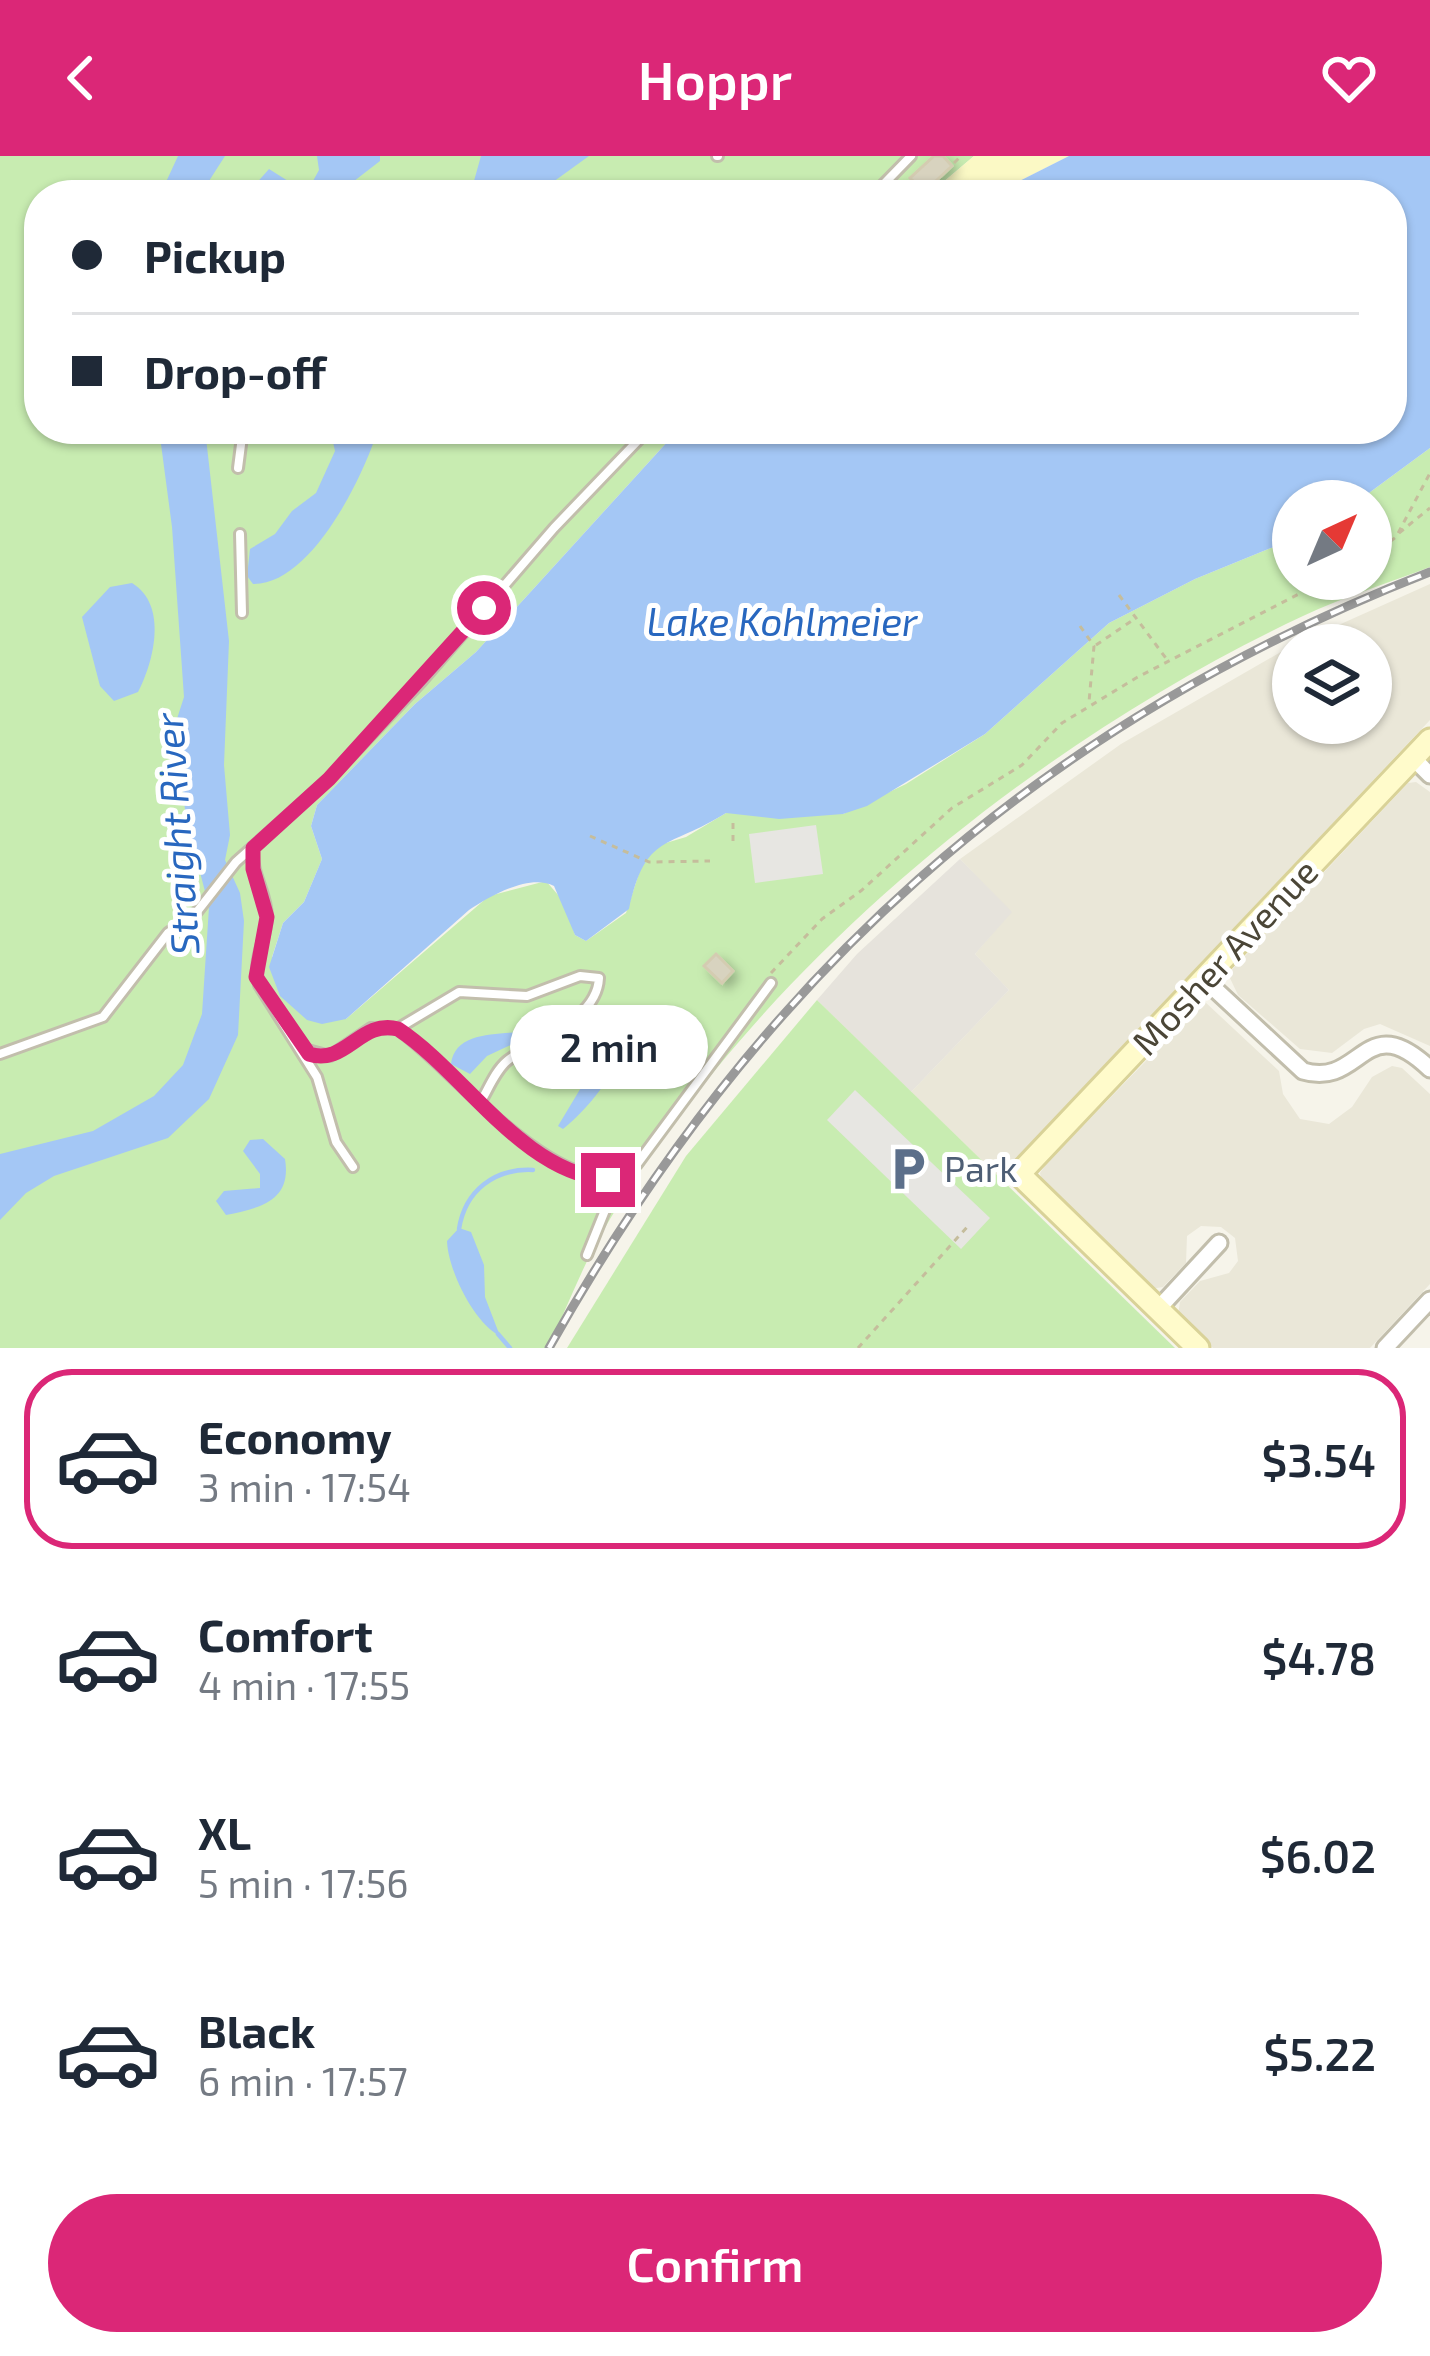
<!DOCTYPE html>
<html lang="en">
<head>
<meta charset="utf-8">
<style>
	:root { --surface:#fff; --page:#f6f6f7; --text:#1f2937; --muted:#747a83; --line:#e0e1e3; --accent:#db2777 }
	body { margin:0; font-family:"Exo 2",sans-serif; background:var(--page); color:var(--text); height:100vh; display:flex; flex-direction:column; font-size:45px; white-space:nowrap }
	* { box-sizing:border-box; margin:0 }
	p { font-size:39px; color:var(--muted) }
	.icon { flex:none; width:66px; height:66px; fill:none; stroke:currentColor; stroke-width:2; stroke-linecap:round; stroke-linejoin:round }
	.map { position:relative; height:1192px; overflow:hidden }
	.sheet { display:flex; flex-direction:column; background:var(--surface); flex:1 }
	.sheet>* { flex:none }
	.banner { position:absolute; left:24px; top:24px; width:1383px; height:264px; border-radius:48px; box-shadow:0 3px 9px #0004; display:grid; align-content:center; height:264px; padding:0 48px; background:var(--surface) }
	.needle { width:78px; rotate:44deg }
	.controls { position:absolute; left:1272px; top:324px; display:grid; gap:24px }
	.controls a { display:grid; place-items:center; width:120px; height:120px; border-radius:50%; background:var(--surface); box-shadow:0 3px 9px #0004; font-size:60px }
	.end { position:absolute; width:54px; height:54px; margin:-27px; border:15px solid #db2777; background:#fff; box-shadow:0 0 0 6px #fff }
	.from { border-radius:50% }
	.bubble { position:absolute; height:84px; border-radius:42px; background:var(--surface); box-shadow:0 3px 9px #0004; font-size:39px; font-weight:600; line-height:84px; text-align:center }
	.banner b { display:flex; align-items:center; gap:42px; height:114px; font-size:45px }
	.banner b+b { border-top:3px solid var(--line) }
	.banner i { width:30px; height:30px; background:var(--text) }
	ul { padding:21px 0 0; list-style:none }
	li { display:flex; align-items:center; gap:36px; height:180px; margin:0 24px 18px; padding:0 24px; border:6px solid transparent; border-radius:48px }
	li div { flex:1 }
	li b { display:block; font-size:45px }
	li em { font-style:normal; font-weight:600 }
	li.current { border-color:var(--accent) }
	li>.icon { width:108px; height:108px; stroke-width:1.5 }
	.primary-button { display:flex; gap:24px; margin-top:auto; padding:24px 48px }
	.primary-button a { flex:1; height:138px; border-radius:72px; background:var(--accent); color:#fff; font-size:48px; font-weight:600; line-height:138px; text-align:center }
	header { display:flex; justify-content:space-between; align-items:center; height:156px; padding:0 48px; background:var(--accent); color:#fff; font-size:54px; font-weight:600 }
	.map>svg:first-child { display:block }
	.residential { fill:#eae7d8 }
	.industrial { fill:#e6e3dc }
	.green { fill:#c8ecb1 }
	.sand { fill:#fbf9c5 }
	.parking { fill:#e7e6e2 }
	.water { fill:#a4c7f5 }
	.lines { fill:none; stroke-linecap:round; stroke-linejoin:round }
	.stream { stroke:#a4c7f5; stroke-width:4.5 }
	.building { fill:#d8d3bf; stroke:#d4ccb1; stroke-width:3; filter:url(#shadow) }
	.lane-casing { stroke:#c2beac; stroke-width:14 }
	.street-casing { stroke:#c2beac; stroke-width:21 }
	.secondary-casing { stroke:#d9d298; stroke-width:27 }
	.path { stroke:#c5bd9c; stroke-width:3; stroke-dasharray:6 6; stroke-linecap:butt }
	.lane { stroke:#fff; stroke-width:8 }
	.street { stroke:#fff; stroke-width:15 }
	.secondary { stroke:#fffbcb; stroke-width:21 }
	.rail-casing { stroke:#999; stroke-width:9 }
	.rail { stroke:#fff; stroke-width:4.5; stroke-dasharray:14; stroke-linecap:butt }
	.route { stroke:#db2777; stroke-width:15 }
	.labels { text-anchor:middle; stroke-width:10; stroke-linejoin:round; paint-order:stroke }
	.street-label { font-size:36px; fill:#4b4637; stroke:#fff }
	.service-label { font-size:36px; fill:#4e5e75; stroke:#fff; text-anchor:start }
	.water-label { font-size:39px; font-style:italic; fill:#2867bf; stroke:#fff }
</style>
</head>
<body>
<header><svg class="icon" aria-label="back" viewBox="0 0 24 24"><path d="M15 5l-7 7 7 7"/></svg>Hoppr<svg class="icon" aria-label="heart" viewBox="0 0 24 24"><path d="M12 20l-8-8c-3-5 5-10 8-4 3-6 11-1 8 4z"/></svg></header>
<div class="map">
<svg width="1430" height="1192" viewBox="0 0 1430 1192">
	<defs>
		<filter id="shadow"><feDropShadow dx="5.5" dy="5.5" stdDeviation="6" flood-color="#0004"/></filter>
	</defs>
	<rect width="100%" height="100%" fill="#f6f4ea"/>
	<g class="residential">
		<polygon points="1430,428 1430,564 999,1021 911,936 1009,834 975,798 1011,756 960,703 1121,588 1293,489 1293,567 1371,567 1371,489 1294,489"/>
		<polygon points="1416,626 1430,636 1430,890 1380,868 1364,873 1332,897 1300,893 1238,839 1228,818 1408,627"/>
		<polygon points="1204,845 1279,915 1283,938 1300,963 1329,968 1352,951 1372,921 1392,910 1402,912 1430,938 1430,1128 1370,1192 1213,1192 1178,1159 1180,1146 1200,1125 1229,1117 1238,1105 1235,1082 1221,1071 1201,1070 1187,1080 1186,1107 1163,1131 1151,1133 1043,1031 1040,1017 1047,1007"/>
	</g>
	<polygon class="industrial" points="960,703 1012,756 975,798 1009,834 911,936 817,844 857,798"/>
	<g class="green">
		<path d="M0 0H974L928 39H39V273H679L476 496 415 548 317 649 311 670 322 703 304 746 283 767 272 801 346 863 489 740 546 725 565 747 575 779 586 785 626 757 643 705 659 689 686 681 726 657 843 658 906 628 985 578 1109 467 1195 423 1293 383V423H1371V345H1358L1430 292V411C1388 427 1344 441 1303 460 1032 587 752 816 602 1077 581 1113 566 1154 548 1192H0Z"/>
		<polygon points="817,844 1175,1192 567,1192 686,1000"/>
	</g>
	<polygon class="sand" points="974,0 1069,0 992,39 928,39"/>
	<g class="parking">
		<polygon points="816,669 823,718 755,727 749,678"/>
		<polygon points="855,934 990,1062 961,1093 827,964"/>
	</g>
	<g class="water">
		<polygon points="178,0 225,0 200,39 160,39"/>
		<polygon points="317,0 380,0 380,5 336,39 246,39 269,13 296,30 313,25 319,14"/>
		<polygon points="481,0 589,0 535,39 470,39"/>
		<path d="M1069 0H1430V292L1358 345H1293V383L1195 423 1109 467 985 578 867 650 843 658 779 663 726 657C667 694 646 676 629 753L586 785 575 779 554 730C530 717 490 740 469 754L346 863 322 868 307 864 280 840 269 811 283 767 304 746 322 703 311 670 317 649 415 548 476 496 679 273H1392V39H992Z"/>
		<polygon points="159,273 205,273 229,485 224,609 230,679 225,704 240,737 244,765 238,879 209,943 168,982 54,1020 26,1037 0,1064 0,998 93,975 154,940 183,909 202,858 209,751 186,662 175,569 184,541 172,371"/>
		<path d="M330 273H378C364 320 311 429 253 428L247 420 250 393 275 378 292 355 316 337 335 295Z"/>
		<path d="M132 427C168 449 154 505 138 536L114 545 100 530 82 461 110 431Z"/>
		<path d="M612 856C644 890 591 951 563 973L558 970 603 895 602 857Z"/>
		<path d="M530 875 532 879 487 900 470 918 451 908C455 873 504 879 530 875Z"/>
		<path d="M263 983 285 1003C292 1045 260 1052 226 1059L216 1045 224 1035 260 1032V1018L243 995 250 984Z"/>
		<path d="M459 1072 471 1076 484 1109 485 1141 500 1180C474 1167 448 1114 447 1085Z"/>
	</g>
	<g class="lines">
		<g class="stream">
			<path d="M459 1073C465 1035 494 1012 533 1014"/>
			<polyline points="498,1178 510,1192"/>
		</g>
	</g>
	<g class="building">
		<polygon points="934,0 943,0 952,10 924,36 910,22"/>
		<polygon points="716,798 733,815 722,827 704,810"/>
	</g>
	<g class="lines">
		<g class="lane-casing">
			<g id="lane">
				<polyline points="717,0 718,0"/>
				<polyline points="873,39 911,0"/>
				<polyline points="238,312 243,273"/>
				<polyline points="240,378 242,457"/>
				<path d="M253 693C251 718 267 737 267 761 266 786 252 802 259 829L317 921 336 986 353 1011"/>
				<path d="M397 873 459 836 527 840 580 820 599 822C597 865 535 882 507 905 495 915 488 934 480 947"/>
				<path d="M300 892 330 900 371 872 397 873C449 907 571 1065 637 1008L771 827"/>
				<polyline points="0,898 103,861 168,777 196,757 236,706 329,623 421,526 554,372 649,273"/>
				<polyline points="587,1099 618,1022"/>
			</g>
		</g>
		<g class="street-casing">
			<g id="street">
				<polyline points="1413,602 1430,619"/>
				<path d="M1204 823 1303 915C1362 933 1364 850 1430 913"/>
				<polyline points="1158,1153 1219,1087"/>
				<polyline points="1385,1192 1430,1144"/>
			</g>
		</g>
		<g class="secondary-casing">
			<polyline id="secondary" points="1198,1192 1019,1018 1430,584"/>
		</g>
		<g class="path">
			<polyline points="954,7 961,0"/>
			<polyline points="1399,377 1430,352"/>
			<polyline points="1371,400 1396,381 1430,317"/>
			<polyline points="1119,439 1168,505"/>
			<polyline points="1080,470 1094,490 1089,546"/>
			<polyline points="1096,489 1133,464"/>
			<polyline points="733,667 733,688"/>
			<polyline points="590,680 649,706 710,705"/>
			<polyline points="771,817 822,763 862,734 952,652 1022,609 1062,567 1136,522 1328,423"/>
			<polyline points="858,1192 968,1070"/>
		</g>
		<use href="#lane" class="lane"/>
		<use href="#street" class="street"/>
		<use href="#secondary" class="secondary"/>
		<g class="rail-casing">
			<path id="rail" d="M549 1192C756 823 1033 570 1430 416"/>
		</g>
		<use href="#rail" class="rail"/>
	</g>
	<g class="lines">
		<path class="route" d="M484 452 329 623 253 692V713L267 761 256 821 309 898C346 910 360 863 398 873 465 917 521 1016 608 1024"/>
	</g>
	<defs>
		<g id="parking-bare" transform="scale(3.6)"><path d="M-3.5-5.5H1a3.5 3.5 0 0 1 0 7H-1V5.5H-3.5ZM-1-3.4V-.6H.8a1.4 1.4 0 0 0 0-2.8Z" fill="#5c6f8a" stroke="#fff" stroke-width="2.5" paint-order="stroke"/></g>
	</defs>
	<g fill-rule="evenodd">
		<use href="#parking-bare" x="908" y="1013"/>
	</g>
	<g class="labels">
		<g class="street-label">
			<text transform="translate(1225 801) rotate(-47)" y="13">Mosher Avenue</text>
		</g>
		<g class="service-label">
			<text x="944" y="1026">Park</text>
		</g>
		<g class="water-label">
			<text x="782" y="480">Lake Kohlmeier</text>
			<text transform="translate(177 678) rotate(-94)" y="14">Straight River</text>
		</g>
	</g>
</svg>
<div class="controls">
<a><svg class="needle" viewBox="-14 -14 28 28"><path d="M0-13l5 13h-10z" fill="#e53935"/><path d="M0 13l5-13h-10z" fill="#747a83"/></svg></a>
<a><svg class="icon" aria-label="layers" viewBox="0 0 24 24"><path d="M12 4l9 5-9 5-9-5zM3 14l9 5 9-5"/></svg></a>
</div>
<i class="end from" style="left:484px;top:452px"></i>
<i class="end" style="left:608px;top:1024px"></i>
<div class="bubble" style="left:510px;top:849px;width:198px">2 min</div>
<div class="banner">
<b><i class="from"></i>Pickup</b>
<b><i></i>Drop-off</b>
</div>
</div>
<section class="sheet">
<ul>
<li class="current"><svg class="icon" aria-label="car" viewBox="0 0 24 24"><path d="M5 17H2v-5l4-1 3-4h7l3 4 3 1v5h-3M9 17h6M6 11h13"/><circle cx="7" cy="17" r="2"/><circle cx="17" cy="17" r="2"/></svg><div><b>Economy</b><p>3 min · 17:54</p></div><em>$3.54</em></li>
<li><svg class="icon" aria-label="car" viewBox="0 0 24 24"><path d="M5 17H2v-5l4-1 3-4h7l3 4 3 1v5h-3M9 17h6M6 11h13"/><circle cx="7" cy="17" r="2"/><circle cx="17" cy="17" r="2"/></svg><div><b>Comfort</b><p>4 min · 17:55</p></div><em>$4.78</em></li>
<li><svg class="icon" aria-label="car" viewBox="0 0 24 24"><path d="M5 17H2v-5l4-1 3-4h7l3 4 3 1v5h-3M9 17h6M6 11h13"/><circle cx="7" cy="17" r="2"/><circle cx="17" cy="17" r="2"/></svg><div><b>XL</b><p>5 min · 17:56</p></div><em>$6.02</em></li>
<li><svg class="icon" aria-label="car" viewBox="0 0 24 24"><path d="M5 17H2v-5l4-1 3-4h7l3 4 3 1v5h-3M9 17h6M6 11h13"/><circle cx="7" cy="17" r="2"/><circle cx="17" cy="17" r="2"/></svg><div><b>Black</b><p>6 min · 17:57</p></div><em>$5.22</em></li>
</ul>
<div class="primary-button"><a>Confirm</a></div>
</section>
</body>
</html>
